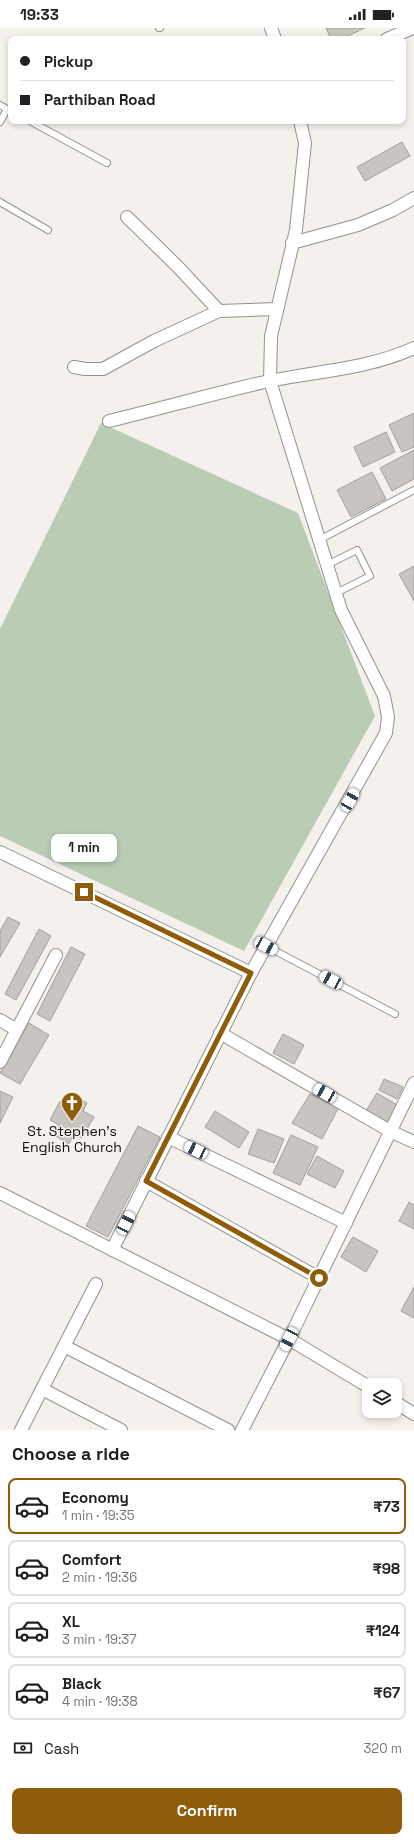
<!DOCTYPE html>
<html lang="en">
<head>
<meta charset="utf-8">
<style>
	:root { --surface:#fff; --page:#f6f6f6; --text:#202124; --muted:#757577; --line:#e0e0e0; --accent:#8f5d0a }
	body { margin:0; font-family:"Space Grotesk",sans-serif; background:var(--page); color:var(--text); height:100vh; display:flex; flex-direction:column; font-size:15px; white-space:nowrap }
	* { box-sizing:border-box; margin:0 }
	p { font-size:13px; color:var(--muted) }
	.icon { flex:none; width:22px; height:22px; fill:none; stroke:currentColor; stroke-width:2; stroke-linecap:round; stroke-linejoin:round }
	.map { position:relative; height:1402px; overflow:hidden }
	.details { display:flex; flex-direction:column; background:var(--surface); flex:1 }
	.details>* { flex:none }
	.hud { position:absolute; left:8px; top:8px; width:398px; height:88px; border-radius:8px; box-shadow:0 2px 6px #0003; display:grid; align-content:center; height:88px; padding:0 12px; background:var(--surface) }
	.fabs { position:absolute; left:362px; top:1350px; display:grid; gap:8px }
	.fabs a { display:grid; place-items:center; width:40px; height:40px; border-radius:8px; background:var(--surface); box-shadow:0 2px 6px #0003; font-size:20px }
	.end { position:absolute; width:18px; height:18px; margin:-9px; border:5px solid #8f5d0a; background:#fff; box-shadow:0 0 0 2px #fff }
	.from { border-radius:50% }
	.bubble { position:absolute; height:28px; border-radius:8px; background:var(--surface); box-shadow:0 2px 6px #0003; font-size:13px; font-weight:600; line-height:28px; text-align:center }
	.car { position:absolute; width:12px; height:24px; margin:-12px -6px; border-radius:5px; box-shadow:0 0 3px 1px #0007; background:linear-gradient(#fff 24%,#345 0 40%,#fff 0 76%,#345 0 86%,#fff 0) }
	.hud b { display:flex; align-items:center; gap:14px; height:38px; font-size:15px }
	.hud b+b { border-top:1px solid var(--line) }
	.hud i { width:10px; height:10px; background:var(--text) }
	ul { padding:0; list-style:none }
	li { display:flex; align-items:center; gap:12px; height:56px; margin:0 8px 6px; padding:0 4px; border:2px solid var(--line); border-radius:8px }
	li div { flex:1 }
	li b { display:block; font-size:15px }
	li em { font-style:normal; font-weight:600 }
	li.selected { border-color:var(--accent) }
	li>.icon { width:36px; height:36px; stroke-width:1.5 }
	h2 { padding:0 12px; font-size:18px; line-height:48px }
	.pay { display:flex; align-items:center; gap:10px; height:44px; padding:0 12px; font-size:15px }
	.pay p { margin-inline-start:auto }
	.button { display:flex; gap:8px; margin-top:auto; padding:8px 12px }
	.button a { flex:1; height:46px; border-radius:8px; background:var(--accent); color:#fff; font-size:16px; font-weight:600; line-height:46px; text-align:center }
	.status { display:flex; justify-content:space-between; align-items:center; height:28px; padding:0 20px; background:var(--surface); direction:ltr }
	.status svg { height:11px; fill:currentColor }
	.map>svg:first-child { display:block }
	.green { fill:#bbccb5 }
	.building { fill:#c8c5c1; stroke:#a2a09c }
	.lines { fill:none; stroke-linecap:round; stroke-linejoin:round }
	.service-casing { stroke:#93918d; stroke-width:8 }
	.minor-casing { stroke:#93918d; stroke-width:14 }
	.service { stroke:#fff; stroke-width:6 }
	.minor { stroke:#fff; stroke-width:12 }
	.route { stroke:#8f5d0a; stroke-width:5 }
	.labels { text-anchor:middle; stroke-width:3; stroke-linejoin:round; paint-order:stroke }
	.poi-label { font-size:14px; fill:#0e0d0c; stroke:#f4f1ed }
</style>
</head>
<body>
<div class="status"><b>19:33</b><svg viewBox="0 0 49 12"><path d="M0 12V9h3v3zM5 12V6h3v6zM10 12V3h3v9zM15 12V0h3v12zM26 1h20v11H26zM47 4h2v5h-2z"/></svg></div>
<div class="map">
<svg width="414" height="1402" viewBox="0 0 414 1402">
	<rect width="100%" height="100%" fill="#f4f1ed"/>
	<polygon class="green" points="101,395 298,485 375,688 244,923 0,808 0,601"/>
	<g class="building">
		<polygon points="326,0 365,0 341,11 331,11"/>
		<polygon points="402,114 410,128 365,153 357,139"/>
		<polygon points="414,385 414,419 402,424 389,397"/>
		<polygon points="386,404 395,424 363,439 354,419"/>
		<polygon points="414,422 414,451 392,463 380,440"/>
		<polygon points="372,444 386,471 351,489 337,462"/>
		<polygon points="414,538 414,573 399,546"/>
		<polygon points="8,889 20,895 0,929 0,903"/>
		<polygon points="39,901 51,908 16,972 5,966"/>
		<polygon points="71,919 85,926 50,993 37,986"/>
		<polygon points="29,995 49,1007 20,1056 0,1045"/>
		<polygon points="283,1006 304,1017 294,1036 273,1025"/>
		<polygon points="384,1051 403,1059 397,1071 379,1062"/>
		<polygon points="0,1063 13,1069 0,1095"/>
		<polygon points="377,1065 399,1078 389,1096 366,1083"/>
		<polygon points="310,1066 339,1079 322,1111 292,1095"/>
		<polygon points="76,1069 87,1075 83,1083 94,1089 82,1110 74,1106 69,1116 54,1107 59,1097 50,1092 60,1073 71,1079"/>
		<polygon points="215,1083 249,1104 239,1120 205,1099"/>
		<polygon points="138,1098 160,1109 108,1209 86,1198"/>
		<polygon points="258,1101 284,1111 274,1135 248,1126"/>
		<polygon points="291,1107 318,1119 300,1157 273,1145"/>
		<polygon points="317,1128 344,1143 335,1160 307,1146"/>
		<polygon points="409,1174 414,1177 414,1201 399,1193"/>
		<polygon points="353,1209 378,1223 366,1244 341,1229"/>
		<polygon points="414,1259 414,1290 401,1283"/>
	</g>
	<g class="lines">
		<g class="service-casing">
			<g id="service">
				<polyline points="159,0 160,0"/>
				<polyline points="0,77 7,81 0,94"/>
				<polyline points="30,93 107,135"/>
				<polyline points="0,174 48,202"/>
				<polyline points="319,512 414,462"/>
				<polyline points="327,537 357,522 370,548 336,565"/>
				<polyline points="266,918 395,986"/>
			</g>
		</g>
		<g class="minor-casing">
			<g id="minor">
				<polyline points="271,0 275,11"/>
				<polyline points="387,11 413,0"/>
				<polyline points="127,189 178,239 219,283"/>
				<polyline points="292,215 358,197 393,182 414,170"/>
				<polyline points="74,339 85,341 103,341 154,313 219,283 277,281"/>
				<path d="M109 393C163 380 215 365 269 353 318 343 368 341 414 320"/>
				<polyline points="0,824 251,945"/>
				<polyline points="0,992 17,1002"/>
				<polyline points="220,1005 390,1103 414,1114"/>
				<polyline points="0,1034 56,927"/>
				<polyline points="168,1109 346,1195"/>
				<polyline points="146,1153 319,1250"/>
				<polyline points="0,1165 289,1311 369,1359"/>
				<polyline points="112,1222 251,945 386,705 388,689 384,668 341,582 270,353 271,308 296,202 305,115 300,93"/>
				<polyline points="64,1318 228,1402"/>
				<polyline points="42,1361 121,1402"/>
				<polyline points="395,1374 414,1386"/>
				<polyline points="21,1402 96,1256"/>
				<polyline points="242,1402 289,1311 414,1055"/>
			</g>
		</g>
		<use href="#service" class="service"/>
		<use href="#minor" class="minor"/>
	</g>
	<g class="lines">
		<polyline class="route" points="84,864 251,945 146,1153 319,1250"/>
	</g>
	<defs>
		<g id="church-pin" transform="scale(1.15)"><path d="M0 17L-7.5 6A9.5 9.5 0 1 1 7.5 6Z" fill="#8f5d0a" stroke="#f4f1ed"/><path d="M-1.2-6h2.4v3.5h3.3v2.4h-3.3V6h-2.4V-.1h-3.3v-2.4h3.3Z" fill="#fff"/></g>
	</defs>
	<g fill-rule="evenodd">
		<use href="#church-pin" x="72" y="1075"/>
	</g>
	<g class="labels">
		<g class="poi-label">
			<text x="72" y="1108">St. Stephen's<tspan x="72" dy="16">English Church</tspan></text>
		</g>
	</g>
</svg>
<div class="fabs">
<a><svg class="icon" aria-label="layers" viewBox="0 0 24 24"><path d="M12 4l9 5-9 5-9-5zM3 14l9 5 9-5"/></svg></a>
</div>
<i class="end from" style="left:319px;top:1250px"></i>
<i class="end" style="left:84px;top:864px"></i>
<div class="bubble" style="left:51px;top:806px;width:66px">1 min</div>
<i class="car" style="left:350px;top:772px;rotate:30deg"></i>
<i class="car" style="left:266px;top:918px;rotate:118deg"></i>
<i class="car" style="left:331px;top:952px;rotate:298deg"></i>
<i class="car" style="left:325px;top:1065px;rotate:300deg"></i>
<i class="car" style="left:196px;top:1122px;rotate:295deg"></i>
<i class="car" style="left:126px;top:1195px;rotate:27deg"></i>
<i class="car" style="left:289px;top:1311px;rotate:207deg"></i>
<div class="hud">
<b><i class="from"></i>Pickup</b>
<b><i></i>Parthiban Road</b>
</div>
</div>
<section class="details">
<h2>Choose a ride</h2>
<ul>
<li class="selected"><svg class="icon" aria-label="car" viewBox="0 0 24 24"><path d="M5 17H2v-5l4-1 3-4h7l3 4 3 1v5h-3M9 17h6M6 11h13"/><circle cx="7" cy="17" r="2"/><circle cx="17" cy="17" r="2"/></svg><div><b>Economy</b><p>1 min · 19:35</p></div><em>₹73</em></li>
<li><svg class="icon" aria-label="car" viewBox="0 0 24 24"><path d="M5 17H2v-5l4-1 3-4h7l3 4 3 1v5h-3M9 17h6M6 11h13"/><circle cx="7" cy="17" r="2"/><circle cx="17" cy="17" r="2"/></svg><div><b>Comfort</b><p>2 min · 19:36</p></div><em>₹98</em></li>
<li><svg class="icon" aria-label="car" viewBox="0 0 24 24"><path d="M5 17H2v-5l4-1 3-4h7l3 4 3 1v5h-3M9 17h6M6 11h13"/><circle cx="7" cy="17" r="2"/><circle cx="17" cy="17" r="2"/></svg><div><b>XL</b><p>3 min · 19:37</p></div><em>₹124</em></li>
<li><svg class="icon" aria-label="car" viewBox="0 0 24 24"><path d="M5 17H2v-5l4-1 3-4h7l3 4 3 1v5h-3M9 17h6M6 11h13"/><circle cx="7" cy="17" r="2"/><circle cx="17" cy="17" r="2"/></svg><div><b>Black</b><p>4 min · 19:38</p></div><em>₹67</em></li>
</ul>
<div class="pay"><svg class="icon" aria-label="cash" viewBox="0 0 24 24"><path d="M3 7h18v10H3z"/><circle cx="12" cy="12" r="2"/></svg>Cash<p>320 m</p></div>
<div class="button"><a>Confirm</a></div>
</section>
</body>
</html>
